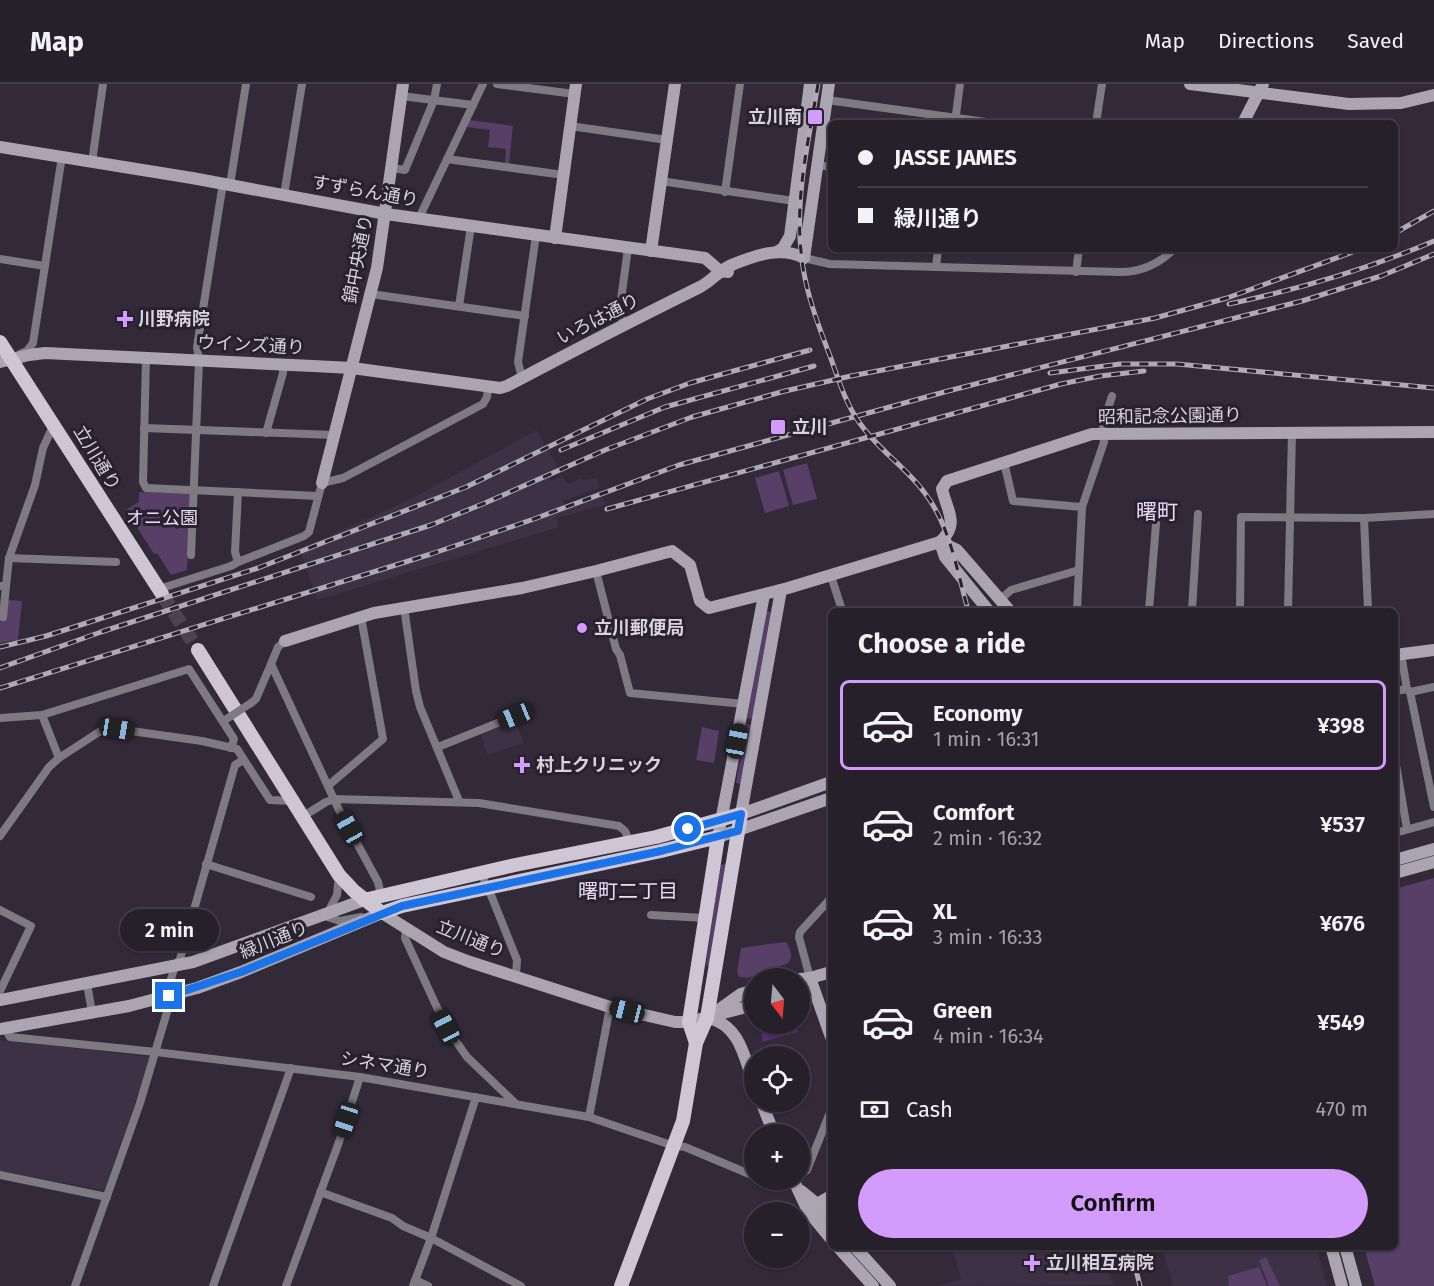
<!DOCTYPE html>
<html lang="en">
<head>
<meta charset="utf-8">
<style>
	:root { --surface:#26202b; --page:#322d37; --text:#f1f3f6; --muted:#a4a3a9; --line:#423e47; --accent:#d39cfc }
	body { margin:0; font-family:"Fira Sans","Noto Sans JP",sans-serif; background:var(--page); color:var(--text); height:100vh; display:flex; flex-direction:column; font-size:22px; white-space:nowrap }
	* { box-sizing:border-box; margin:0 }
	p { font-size:20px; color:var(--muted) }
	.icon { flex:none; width:33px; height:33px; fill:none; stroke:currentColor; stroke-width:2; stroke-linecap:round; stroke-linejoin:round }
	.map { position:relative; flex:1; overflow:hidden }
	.details { position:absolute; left:828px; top:524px; width:570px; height:642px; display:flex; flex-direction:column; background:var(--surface); border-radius:9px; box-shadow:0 2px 4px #0004,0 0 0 2px var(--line) }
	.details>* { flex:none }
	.guide { position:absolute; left:828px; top:36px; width:570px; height:132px; border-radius:9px; box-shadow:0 2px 4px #0004,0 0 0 2px var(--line); display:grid; align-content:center; height:132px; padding:0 30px; background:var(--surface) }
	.needle { width:39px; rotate:164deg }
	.buttons { position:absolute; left:744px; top:884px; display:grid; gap:12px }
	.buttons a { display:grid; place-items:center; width:66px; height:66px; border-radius:50%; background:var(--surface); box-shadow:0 2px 4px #0004,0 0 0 2px var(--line); font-size:30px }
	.end { position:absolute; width:27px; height:27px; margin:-14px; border:8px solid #1a73e8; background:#fff; box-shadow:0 0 0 3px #fff }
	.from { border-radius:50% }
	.bubble { position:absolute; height:42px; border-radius:21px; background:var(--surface); box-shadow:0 2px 4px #0004,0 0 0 2px var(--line); font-size:20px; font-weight:600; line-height:42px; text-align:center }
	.car { position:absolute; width:18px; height:36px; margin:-18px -9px; border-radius:8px; box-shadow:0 0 4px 2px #0007; background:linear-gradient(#222 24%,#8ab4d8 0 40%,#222 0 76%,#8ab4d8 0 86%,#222 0) }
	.guide b { display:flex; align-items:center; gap:21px; height:57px; font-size:22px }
	.guide b+b { border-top:2px solid var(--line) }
	.guide i { width:15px; height:15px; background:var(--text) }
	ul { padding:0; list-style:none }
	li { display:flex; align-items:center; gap:18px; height:90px; margin:0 12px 9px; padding:0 18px; border:3px solid transparent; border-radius:9px }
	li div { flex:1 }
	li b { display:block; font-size:22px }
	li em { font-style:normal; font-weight:600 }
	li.on { border-color:var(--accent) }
	li>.icon { width:54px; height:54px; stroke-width:1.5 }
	h2 { padding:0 30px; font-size:27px; line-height:72px }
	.pay { display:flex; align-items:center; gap:15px; height:66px; padding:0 30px; font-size:22px }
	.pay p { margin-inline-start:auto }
	.button { display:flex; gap:12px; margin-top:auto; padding:12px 30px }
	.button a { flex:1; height:69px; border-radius:36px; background:var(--accent); color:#111; font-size:24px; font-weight:600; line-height:69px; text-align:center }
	header { display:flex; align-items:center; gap:36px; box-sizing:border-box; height:84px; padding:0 30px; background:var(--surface); border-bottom:2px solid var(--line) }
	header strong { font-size:28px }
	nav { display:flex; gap:33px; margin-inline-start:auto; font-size:21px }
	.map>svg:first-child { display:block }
	.built { fill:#3c3145 }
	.green { fill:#573f68 }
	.water { fill:#562c71 }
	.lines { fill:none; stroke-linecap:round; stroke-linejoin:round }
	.primary-tunnel { stroke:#4b4352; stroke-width:14; stroke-dasharray:14 7; stroke-linecap:butt }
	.street { stroke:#7e7a81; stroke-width:8 }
	.secondary { stroke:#aba5b1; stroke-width:12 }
	.primary { stroke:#cec6d5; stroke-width:14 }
	.rail-casing { stroke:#b0aab5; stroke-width:5 }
	.rail { stroke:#28212f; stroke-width:3; stroke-dasharray:9; stroke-linecap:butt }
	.street-bridge { stroke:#7e7a81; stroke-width:8 }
	.route { stroke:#1a73e8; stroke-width:8 }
	.poi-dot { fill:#d39cfc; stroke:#28212f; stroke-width:2 }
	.labels { text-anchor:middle; stroke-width:6; stroke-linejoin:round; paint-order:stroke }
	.poi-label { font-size:18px; font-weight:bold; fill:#d9d3dd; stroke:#28212f; text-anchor:start }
	.street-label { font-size:18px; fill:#d9d3dd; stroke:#28212f }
	.park-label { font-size:18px; fill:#e9def2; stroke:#28212f }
	.neighbourhood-label { font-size:20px; fill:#e9daf5; stroke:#28212f }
	.quarter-label { font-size:21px; fill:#e9daf5; stroke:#28212f }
</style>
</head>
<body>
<header>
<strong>Map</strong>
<nav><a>Map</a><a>Directions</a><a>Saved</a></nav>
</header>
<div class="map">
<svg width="1434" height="1202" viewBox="0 0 1434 1202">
	<rect width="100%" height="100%" fill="#322a39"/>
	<g class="built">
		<polygon points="537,346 560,388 549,393 551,397 562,392 568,400 581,394 583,396 597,394 599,404 563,417 564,421 600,407 606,421 557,434 559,443 317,516 300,465 409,416"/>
		<polygon points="514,635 524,659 487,671 481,649"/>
		<polygon points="0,956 151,973 104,1106 0,1087"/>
		<polygon points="952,1163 1103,1163 1113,1201 937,1202 961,1195"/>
		<polygon points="1162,1163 1316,1163 1327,1202 1173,1202"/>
	</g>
	<g class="green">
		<polygon points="470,36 513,42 509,80 505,79 506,65 488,63 490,46 467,43"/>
		<polygon points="807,379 817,415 793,421 783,386"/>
		<polygon points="779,387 789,422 765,429 755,394"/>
		<polygon points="139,408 188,409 190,412 187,486 171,491 157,469 154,470 126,426 139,418"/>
		<polygon points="6,516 22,517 18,556 0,559 0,535"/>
		<polygon points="767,527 771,528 772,531 753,635 747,634"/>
		<polygon points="746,640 752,641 741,700 736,699"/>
		<polygon points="702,643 719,647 714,679 696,676"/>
		<polygon points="726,780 710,882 706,881 720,781"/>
		<polygon points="1434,794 1434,1202 1375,1202 1364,1163 1395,1162 1395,805"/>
		<path d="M784 858 787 859C790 867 794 872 788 879L748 894 739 893 737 887 741 864Z"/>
		<polygon points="1266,1173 1280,1202 1269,1202 1259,1176"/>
		<polygon points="1259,1183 1267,1202 1229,1202 1228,1192"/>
	</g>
	<polygon class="water" points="762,939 792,939 799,948 762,958"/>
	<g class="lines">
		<polyline class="primary-tunnel" points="162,510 198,566"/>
		<g class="street">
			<polyline points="497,0 575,10"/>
			<polyline points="401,12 473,21"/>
			<polyline points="827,16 993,39"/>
			<polyline points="955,38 960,0"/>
			<polyline points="1096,39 1102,0"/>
			<polyline points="570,42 667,56"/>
			<polyline points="447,75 564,91"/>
			<polyline points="92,78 103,0"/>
			<polyline points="817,81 831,83"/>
			<polyline points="392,84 405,86 434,16 437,0"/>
			<polyline points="661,97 794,117"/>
			<polyline points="230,101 246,0"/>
			<polyline points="725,108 740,0"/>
			<polyline points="284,111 302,0"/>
			<polyline points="419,134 483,0"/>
			<path d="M804 174 830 180 1120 188C1141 188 1159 180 1174 165"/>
			<polyline points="0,175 45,182"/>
			<polyline points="936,183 938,165"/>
			<polyline points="1076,188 1079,165"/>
			<polyline points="371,210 525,232"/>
			<polyline points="459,222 471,142"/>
			<polyline points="623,240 620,223 628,164"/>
			<polyline points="20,270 27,267 33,259 62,72"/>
			<polyline points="146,274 143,398 146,404 318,412"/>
			<polyline points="522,294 518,278 536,151"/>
			<polyline points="54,340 43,364 35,401 9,474 116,478"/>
			<polyline points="144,344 334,351"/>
			<polyline points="266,349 283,289 283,281"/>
			<polyline points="1004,378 1013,417 1082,423"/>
			<polyline points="238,408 235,468 238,478"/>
			<polyline points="1364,434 1368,526"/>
			<polyline points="191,471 199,277 197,263 223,99"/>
			<polyline points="596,487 616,565 620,571 630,609 744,620"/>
			<polyline points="831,492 842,526"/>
			<polyline points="0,502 6,502 3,533 0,532"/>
			<polyline points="6,502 9,474"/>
			<polyline points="159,505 231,482 238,478 304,452 309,448 322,399 343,394 483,320 487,313 488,303"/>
			<polyline points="1001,515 1011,506 1079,486"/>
			<polyline points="404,523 416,607 420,623 459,717"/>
			<polyline points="1077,526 1082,423 1104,358 1103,341 1112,312"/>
			<polyline points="1149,526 1157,428"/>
			<polyline points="1192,526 1198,430"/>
			<polyline points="1240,526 1241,433 1364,434 1434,430"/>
			<polyline points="1288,526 1292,348"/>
			<polyline points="285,557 278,563 271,580 339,726 378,798 381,811"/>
			<polyline points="1407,605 1410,608 1434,723"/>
			<polyline points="1395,607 1407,605 1401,570"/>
			<polyline points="1410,608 1434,603"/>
			<polyline points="251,619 256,615 271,580"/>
			<polyline points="42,631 59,674"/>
			<polyline points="0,634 42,631 189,585 234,655 231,664"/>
			<polyline points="438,663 515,632"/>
			<polyline points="1395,675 1407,745"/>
			<polyline points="329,701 383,655 361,533"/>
			<polyline points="302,733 326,718 335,715 479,719 619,742 625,747 629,756"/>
			<polyline points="1395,749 1434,738"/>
			<polyline points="0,752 49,683 59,674 102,646 117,645 202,657 237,665 270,716 293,717"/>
			<polyline points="206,780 311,813"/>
			<polyline points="482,788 486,803 491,811 517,876 516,892"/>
			<polyline points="0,826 31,842 0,907"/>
			<polyline points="328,828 337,811 339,791"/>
			<polyline points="321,831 340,837 361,833"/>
			<polyline points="651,831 705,834"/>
			<polyline points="406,846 405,854 446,943 467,973 516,1020"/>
			<polyline points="810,894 799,853 800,848 831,814"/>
			<polyline points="87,900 92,928"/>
			<polyline points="5,944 10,953 156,968 360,993 589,1033 674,1062 685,1063 754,1092"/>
			<polyline points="589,1033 610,923"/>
			<polyline points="0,1091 107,1113"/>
			<polyline points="800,1091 807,1086 831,1026"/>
			<polyline points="320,1108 392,1134 403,1142 431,1154 521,1202"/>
			<polyline points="415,1196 428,1202"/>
			<path d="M75 1202 140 1019 170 918C167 904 172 886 180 875L235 681 243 676"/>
			<polyline points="213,1202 291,984"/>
			<polyline points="286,1202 339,1058 360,993"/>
			<polyline points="413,1202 431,1154 476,1013"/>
		</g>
		<g class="secondary">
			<polyline points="1190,0 1349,20 1401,19 1434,11"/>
			<polyline points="1243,39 1263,0"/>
			<polyline points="0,63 192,94 386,130 705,174 720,187 728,188"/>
			<polyline points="555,154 576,0"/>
			<polyline points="651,167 675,0"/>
			<polyline points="777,168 783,164 790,152 810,0"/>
			<polyline points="804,174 829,0"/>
			<path d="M0 278 29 271 45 269 313 282 352 284 500 304 507 302C571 268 635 235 700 203 713 196 720 185 734 180 756 171 782 162 804 174"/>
			<polyline points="322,399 377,184 403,0"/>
			<path d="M940 458C960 440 947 427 942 405L947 397 1092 350 1434 348"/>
			<polyline points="940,458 945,473 988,526"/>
			<polyline points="781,506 741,730 831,698"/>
			<polyline points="764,511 718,753 831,714"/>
			<polyline points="285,557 374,529 522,504 596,487 672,467 690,481 700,517 709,524 788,504 940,458 957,466 1009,526"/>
			<polyline points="1395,571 1434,566"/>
			<polyline points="1395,776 1434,765"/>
			<polyline points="1395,789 1434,778"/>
			<polyline points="810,894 831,953"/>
			<polyline points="800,895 810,894 831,888"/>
			<polyline points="0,916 193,878 364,816"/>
			<polyline points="713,930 741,910 754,906"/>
			<path d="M708 934C740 941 744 973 754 1000"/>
			<polyline points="0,945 129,922 197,904 241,888 382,829 444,868 470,878 610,923 675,938 689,938 754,921"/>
			<polyline points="761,1017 774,1050"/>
			<polyline points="793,1095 808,1127 831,1155"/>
			<polyline points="801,1107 817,1120 831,1137"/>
			<polyline points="817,1120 831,1112"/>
			<polyline points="837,1162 873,1202"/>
			<polyline points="854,1162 890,1202"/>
			<polyline points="1331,1162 1342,1202"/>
			<polyline points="1345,1162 1356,1202"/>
		</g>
		<g class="primary">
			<polyline points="0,258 162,510"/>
			<polyline points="198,566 339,791 354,807 382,829 402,822 661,767 718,753 689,938 696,959"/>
			<polyline points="364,816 515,781 656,753 741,730 707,934 696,959 683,1037 621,1202"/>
		</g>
		<g class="rail-casing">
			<g id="rail">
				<path d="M818 0C809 54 795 112 801 167 804 204 817 238 830 272 838 294 845 318 859 338 877 365 905 382 924 408 950 441 957 487 968 526"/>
				<polyline points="1395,149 1434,127"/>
				<path d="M1229 220C1300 205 1368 185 1434 157"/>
				<polyline points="1050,289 1120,280 1177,280 1434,304"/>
				<polyline points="561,366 665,323 814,282"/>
				<polyline points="607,425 1061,300 1100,292 1144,287"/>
				<polyline points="0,563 46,552 258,484 466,403 647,315 690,299 810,266"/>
				<polyline points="0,584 101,548 431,441 485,419 605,366 692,333 785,307 851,292 1155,234 1227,214 1361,165"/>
				<polyline points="0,604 431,470 534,435 679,381 948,307 1302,217 1381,192 1434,170"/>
				<polyline points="1130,1162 1140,1202"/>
			</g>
		</g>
		<use href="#rail" class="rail"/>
		<polyline class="street-bridge" points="225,636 251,619"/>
	</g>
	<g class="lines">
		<polyline class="route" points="169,912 241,888 402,822 661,767 738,747 741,730 688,745"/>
	</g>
	<g class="poi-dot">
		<rect x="807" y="25" width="16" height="16" rx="3"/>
		<path d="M122 226h6v6h6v6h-6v6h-6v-6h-6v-6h6z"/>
		<rect x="770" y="335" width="16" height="16" rx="3"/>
		<circle cx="582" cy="544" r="6"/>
		<path d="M519 672h6v6h6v6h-6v6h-6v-6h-6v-6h6z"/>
		<path d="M1029 1170h6v6h6v6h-6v6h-6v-6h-6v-6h6z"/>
	</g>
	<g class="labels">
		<g class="poi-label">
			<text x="802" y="39" text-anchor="end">立川南</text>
			<text x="138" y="241">川野病院</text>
			<text x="792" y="349">立川</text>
			<text x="594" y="550">立川郵便局</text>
			<text x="536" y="687">村上クリニック</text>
			<text x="1046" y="1185">立川相互病院</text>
		</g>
		<g class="street-label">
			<text transform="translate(365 107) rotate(10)" y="6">すずらん通り</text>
			<text transform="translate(358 175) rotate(-79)" y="6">錦中央通り</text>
			<text transform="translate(598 235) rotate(-27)" y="6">いろは通り</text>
			<text transform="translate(251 261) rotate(3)" y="6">ウインズ通り</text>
			<text transform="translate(1170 332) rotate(-1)" y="6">昭和記念公園通り</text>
			<text transform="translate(97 374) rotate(59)" y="6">立川通り</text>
			<text transform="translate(471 855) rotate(22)" y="6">立川通り</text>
			<text transform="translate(274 856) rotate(-22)" y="6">緑川通り</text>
			<text transform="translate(385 981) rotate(9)" y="6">シネマ通り</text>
		</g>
		<g class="park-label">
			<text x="162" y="440">オニ公園</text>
		</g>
		<g class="neighbourhood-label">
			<text x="628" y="814">曙町二丁目</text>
		</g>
		<g class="quarter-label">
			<text x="1157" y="435">曙町</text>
		</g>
	</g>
</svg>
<div class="buttons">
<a><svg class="needle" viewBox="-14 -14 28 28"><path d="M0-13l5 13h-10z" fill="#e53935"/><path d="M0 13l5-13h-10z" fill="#a4a3a9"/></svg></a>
<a><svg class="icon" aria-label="locate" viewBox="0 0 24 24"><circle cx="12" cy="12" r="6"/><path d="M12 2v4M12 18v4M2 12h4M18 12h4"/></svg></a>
<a>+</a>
<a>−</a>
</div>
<i class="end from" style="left:688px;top:745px"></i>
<i class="end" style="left:169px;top:912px"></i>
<div class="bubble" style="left:120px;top:825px;width:99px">2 min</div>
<i class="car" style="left:515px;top:632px;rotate:248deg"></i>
<i class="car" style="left:117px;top:645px;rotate:99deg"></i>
<i class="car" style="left:737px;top:657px;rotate:11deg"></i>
<i class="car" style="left:349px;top:744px;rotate:331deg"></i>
<i class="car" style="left:627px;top:927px;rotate:284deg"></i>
<i class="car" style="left:446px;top:943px;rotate:332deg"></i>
<i class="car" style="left:346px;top:1036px;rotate:198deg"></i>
<div class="guide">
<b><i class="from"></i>JASSE JAMES</b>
<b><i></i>緑川通り</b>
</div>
<section class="details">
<h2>Choose a ride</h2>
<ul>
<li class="on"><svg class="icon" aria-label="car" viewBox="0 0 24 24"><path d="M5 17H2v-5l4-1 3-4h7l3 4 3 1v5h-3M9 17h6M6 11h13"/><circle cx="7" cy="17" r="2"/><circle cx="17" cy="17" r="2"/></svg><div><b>Economy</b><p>1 min · 16:31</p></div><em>¥398</em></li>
<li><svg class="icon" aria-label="car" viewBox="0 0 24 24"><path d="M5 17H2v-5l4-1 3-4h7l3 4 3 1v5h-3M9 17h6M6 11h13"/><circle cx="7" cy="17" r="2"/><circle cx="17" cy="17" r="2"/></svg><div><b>Comfort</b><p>2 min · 16:32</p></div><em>¥537</em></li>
<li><svg class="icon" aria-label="car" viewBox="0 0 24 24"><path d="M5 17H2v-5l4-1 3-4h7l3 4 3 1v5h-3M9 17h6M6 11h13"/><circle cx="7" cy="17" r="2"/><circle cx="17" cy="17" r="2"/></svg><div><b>XL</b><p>3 min · 16:33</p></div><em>¥676</em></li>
<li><svg class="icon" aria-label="car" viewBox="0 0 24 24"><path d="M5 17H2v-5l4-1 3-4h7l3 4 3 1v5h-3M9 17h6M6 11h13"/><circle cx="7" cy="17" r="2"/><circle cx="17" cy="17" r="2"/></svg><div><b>Green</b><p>4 min · 16:34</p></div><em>¥549</em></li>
</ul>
<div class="pay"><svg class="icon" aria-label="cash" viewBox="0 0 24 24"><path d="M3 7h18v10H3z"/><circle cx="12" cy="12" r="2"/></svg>Cash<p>470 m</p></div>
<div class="button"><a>Confirm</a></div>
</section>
</div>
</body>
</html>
